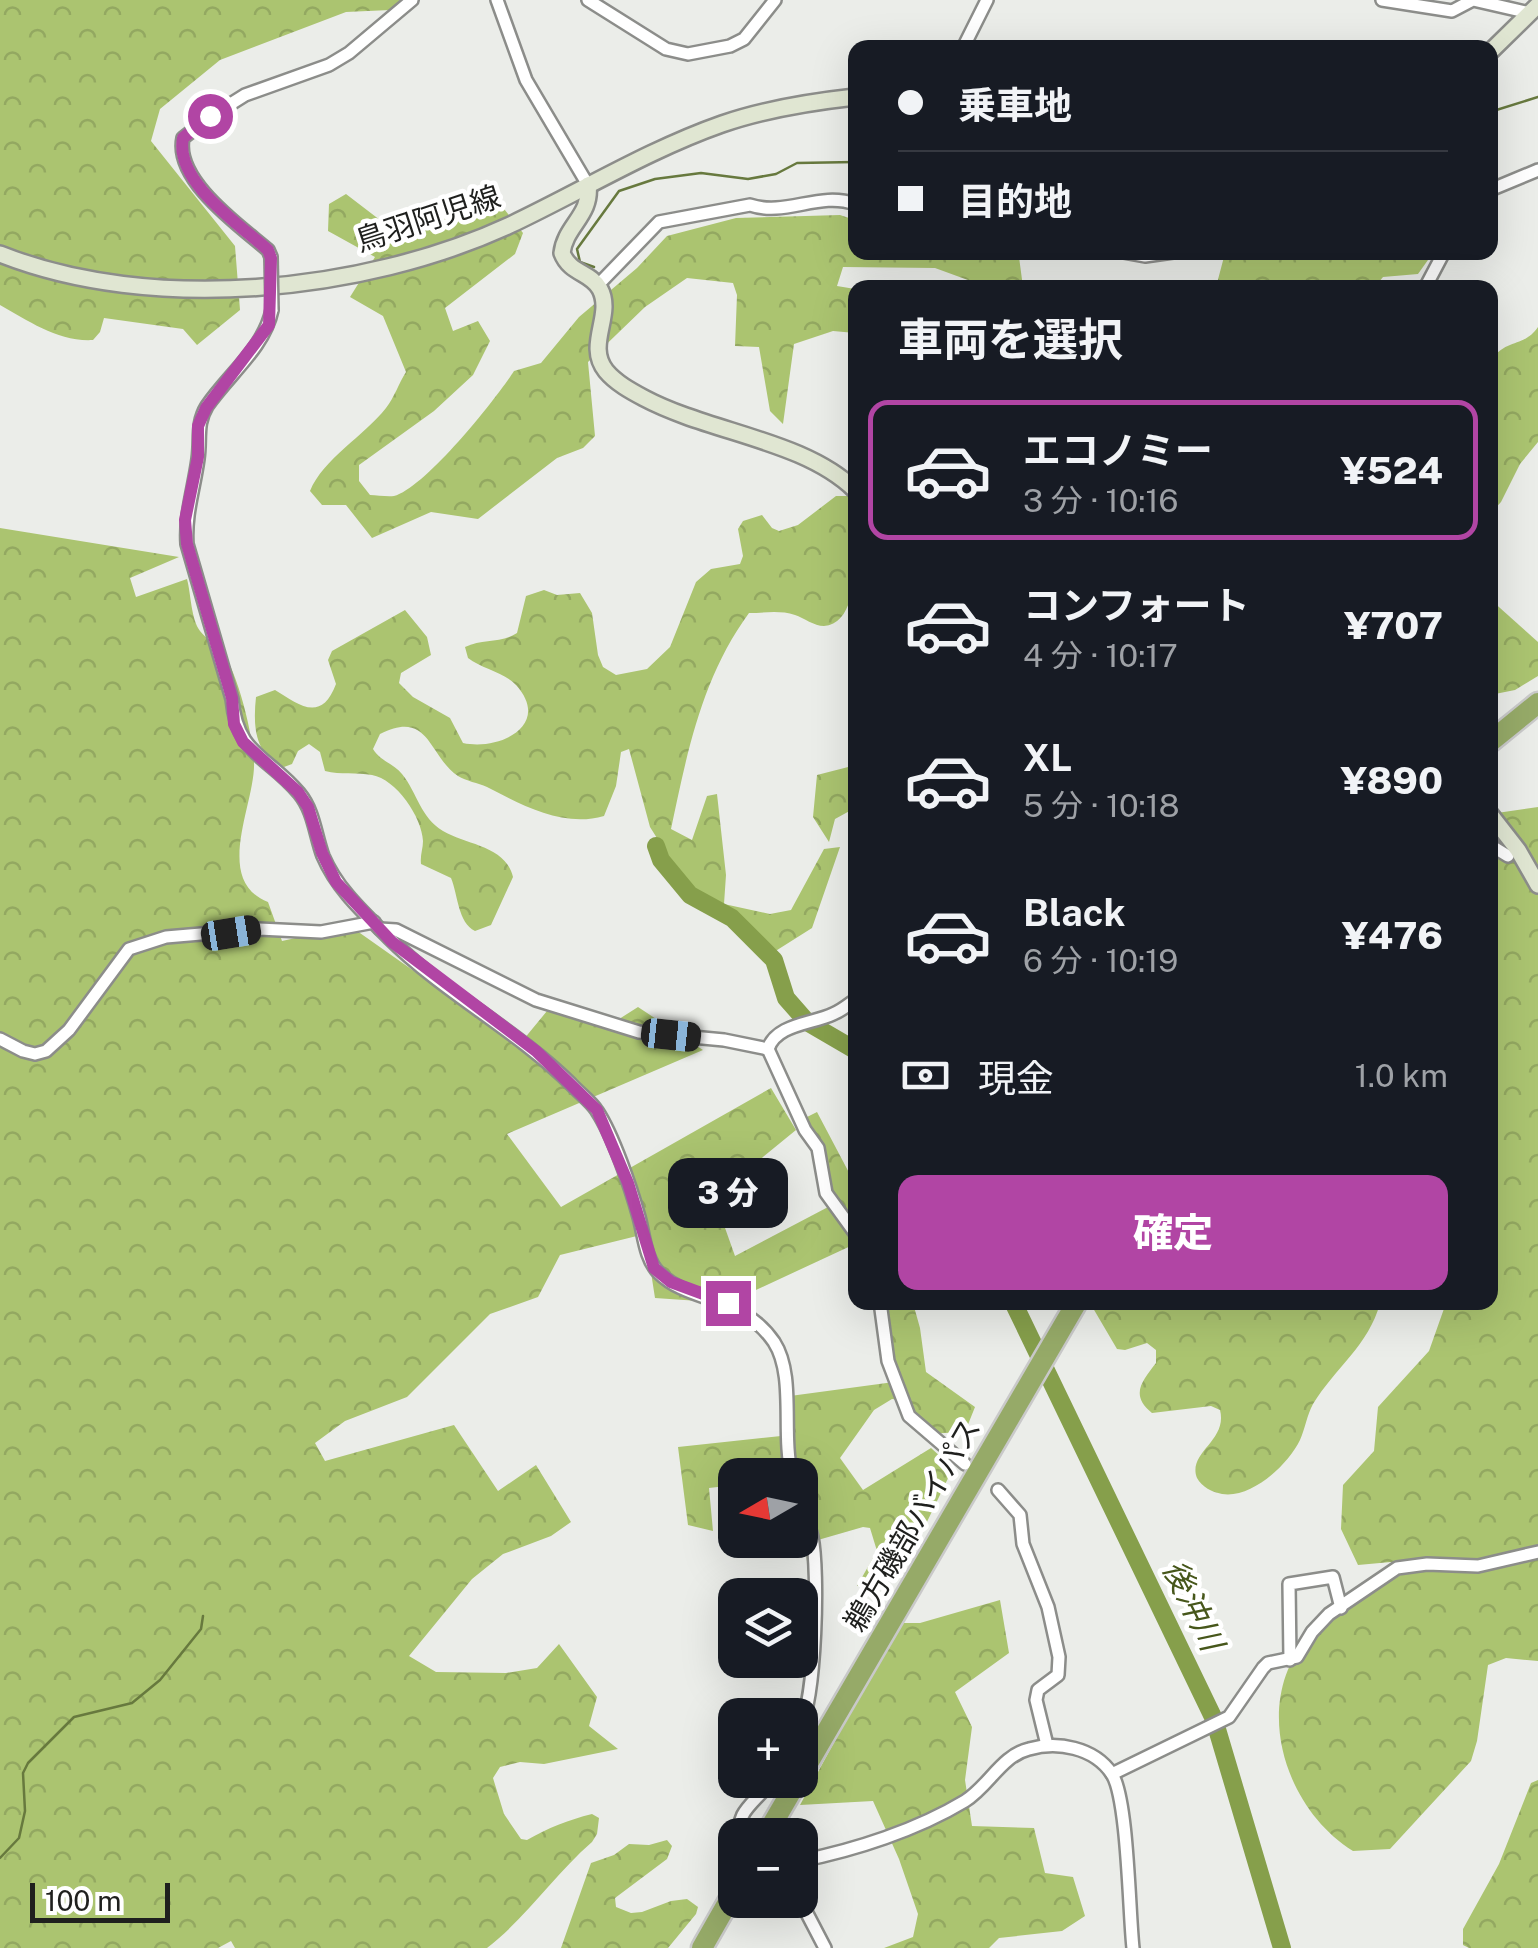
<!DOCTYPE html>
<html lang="ja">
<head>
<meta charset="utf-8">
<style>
	:root { --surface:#171b24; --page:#20242c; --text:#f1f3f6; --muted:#9ea1a6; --line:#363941; --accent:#b145a4 }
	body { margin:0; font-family:"Public Sans","Noto Sans JP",sans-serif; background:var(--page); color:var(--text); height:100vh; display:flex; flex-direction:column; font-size:38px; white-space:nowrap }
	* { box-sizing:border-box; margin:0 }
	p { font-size:32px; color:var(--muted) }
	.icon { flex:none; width:55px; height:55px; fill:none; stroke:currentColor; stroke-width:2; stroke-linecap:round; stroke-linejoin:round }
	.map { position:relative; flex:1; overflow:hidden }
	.details { position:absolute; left:848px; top:280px; width:650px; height:1030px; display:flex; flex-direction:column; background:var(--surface); border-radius:20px; box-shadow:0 10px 40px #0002 }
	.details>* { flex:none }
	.banner { position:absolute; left:848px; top:40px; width:650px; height:220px; border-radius:20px; box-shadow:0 10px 40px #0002; display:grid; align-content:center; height:220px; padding:0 50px; background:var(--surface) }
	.needle { width:65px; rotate:261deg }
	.fabs { position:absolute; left:718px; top:1458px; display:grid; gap:20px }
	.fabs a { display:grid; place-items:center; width:100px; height:100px; border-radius:20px; background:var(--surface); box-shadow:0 10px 40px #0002; font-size:50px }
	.scale { position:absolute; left:30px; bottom:25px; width:140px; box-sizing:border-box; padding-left:10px; border:5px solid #1f201e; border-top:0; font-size:28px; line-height:35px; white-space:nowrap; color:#1f201e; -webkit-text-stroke:8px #fff; paint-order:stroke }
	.end { position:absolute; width:45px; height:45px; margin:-22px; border:12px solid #b145a4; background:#fff; box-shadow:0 0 0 5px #fff }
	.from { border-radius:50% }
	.bubble { position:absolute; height:70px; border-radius:20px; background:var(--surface); box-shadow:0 10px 40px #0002; font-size:32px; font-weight:800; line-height:70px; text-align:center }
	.car { position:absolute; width:30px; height:60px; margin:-30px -15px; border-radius:12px; box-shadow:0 0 8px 2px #0007; background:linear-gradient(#222 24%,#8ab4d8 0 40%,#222 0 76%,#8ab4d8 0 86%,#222 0) }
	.banner b { display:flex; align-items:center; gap:35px; height:95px; font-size:38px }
	.banner b+b { border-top:2px solid var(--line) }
	.banner i { width:25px; height:25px; background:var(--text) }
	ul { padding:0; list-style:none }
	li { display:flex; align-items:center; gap:30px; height:140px; margin:0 20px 15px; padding:0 30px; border:5px solid transparent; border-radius:20px }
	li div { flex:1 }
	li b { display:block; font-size:38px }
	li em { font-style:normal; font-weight:800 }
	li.active { border-color:var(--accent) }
	li>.icon { width:90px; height:90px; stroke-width:1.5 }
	h2 { padding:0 50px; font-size:45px; line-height:120px }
	.pay { display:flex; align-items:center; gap:25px; height:110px; padding:0 50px; font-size:38px }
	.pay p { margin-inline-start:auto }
	.primary-button { display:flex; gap:20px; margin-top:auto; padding:20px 50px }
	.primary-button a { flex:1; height:115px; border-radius:20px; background:var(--accent); color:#fff; font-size:40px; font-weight:800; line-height:115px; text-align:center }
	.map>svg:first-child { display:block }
	.forest { fill:url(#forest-crowns) }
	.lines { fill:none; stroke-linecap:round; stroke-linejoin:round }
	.stream { stroke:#67793e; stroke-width:2.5 }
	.river { stroke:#869f4b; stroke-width:18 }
	.street-casing { stroke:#8c8d8a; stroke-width:16 }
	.secondary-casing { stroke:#8c8d8a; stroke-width:20 }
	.highway-casing { stroke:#c9c9c9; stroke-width:25 }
	.street { stroke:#fff; stroke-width:11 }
	.secondary { stroke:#e0e6d2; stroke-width:15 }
	.highway { stroke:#96aa68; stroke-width:20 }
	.street-bridge-casing { stroke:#8c8d8a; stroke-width:16; stroke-linecap:butt }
	.street-bridge { stroke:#fff; stroke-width:11 }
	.route { stroke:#b145a4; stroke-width:12 }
	.labels { text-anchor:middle; stroke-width:9; stroke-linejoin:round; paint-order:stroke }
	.street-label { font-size:30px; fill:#1f201e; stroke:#fff }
	.water-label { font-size:32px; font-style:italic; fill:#47571b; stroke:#fff }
</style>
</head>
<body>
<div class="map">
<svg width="1538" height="1948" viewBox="0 0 1538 1948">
	<defs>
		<pattern id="forest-crowns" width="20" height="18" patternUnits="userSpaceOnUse" patternTransform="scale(2.5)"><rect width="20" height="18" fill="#abc470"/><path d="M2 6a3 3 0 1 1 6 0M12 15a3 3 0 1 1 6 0" fill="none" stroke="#93a861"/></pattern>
	</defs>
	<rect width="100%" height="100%" fill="#ebede9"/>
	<g class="forest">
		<path d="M0 0H400L390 10 346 12 220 60 160 109 151 141 235 246 240 310 197 345 183 329 104 318 100 332 93 340C58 342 29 321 0 305Z"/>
		<path d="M346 194 393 230 501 205 523 233 515 254 445 308 453 331 478 321 490 341 473 375 434 411 359 465V481L370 495C377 495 387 497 394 496 425 488 496 399 514 371L541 363 579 317 637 268 667 236 736 218 840 215 855 220V252H1016L1019 257 1023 287H987L935 268 843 267 837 286 855 289V333L833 331 794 344 783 424 770 411 759 347 735 346 737 295 733 283 687 278 645 307 588 362 595 436 583 448 557 458 478 519 431 512 372 538 346 505H322L310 491C323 459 364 436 386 408 394 398 399 383 406 372L383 316 350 297 375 257 328 231 329 204Z"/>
		<polygon points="1328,253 1433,253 1418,274 1383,277 1375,287 1216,287 1225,253 1282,253 1314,258"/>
		<path d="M1538 327V442L1520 464 1501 502 1490 514V362C1505 338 1524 348 1538 327Z"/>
		<path d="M836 496H849L855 501C855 529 865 624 824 626 814 626 804 618 795 615 780 610 764 613 749 613 702 677 687 753 671 829L692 840 707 796 717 794 726 875 724 904 770 914 791 910 824 849 840 847 812 928 774 952 743 921 693 890 677 870 650 827 629 749 621 752 616 786 604 816C563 828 522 805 487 787 478 783 466 781 458 776 428 756 430 709 380 734L373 749C380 761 393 763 402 774 418 794 420 817 443 831 467 845 506 846 513 877L491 925 475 931C458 923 458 895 451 878L421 864C420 855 423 849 423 841 422 817 396 779 372 775 356 772 341 775 325 771L320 752 309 744 298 751 292 764 284 767C254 755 253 725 256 697L275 690C298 704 321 724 336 684L328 660 332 651 405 610 427 637 431 655 401 673 399 683 413 697 450 718 463 743C500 751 552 725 516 685 504 672 482 669 468 658L465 647C483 638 500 644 517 633L526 596 544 590 557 595 580 593 592 613 598 655 603 667 616 675 647 669 670 647 696 582 711 569 740 564 743 556 738 529 743 521 762 515 772 528 779 531 798 525Z"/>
		<path d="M0 528 179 557 130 578 136 597 187 579C191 594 191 619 200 631 206 639 216 644 222 652 238 672 253 736 254 762 256 803 212 880 268 902L282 941 350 926 519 1045 547 1011 605 1028 638 1007 703 1050 507 1134 561 1207 771 1088 796 1130 714 1197 735 1256 830 1206 827 1157 803 1119 817 1112 855 1184V1244L728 1303 655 1298 645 1234 560 1255 538 1297 490 1314 407 1397 345 1421 315 1443 325 1461 454 1425 498 1491 536 1465 571 1522 551 1536 503 1554 472 1579 409 1656 436 1672 506 1673 537 1668 559 1644 597 1697 589 1726 618 1749 544 1764 520 1762 500 1767 493 1778 504 1814 521 1839 527 1840C548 1828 568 1820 592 1814L599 1818 597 1834 592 1842C554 1875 527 1917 487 1948H235L231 1941 218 1948H0Z"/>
		<polygon points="1490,599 1538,642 1538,676 1515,690 1490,695"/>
		<polygon points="855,734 855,808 835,819 829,842 813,817 817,775 852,766"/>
		<path d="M1538 807V1661L1506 1658 1488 1665 1477 1741 1471 1761 1390 1849 1353 1851C1284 1808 1251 1703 1308 1637 1322 1620 1382 1587 1404 1573L1391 1562 1358 1565 1341 1529 1343 1485 1374 1451 1378 1407 1429 1351 1446 1303 1490 1302V814Z"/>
		<path d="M882 1303H913L920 1328 926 1372 975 1407 965 1432 925 1434 899 1400 892 1399 874 1410 840 1458 863 1490 931 1448 953 1468 909 1559 882 1581 857 1586 877 1551 870 1528 863 1527 818 1540 815 1575H808C806 1541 800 1509 800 1475H735V1485L709 1488 713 1531 688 1525 678 1447 781 1436 790 1396 894 1382Z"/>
		<path d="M1090 1303H1380C1369 1345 1335 1368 1313 1404 1307 1415 1305 1429 1300 1440 1288 1465 1251 1499 1222 1494 1212 1492 1202 1487 1197 1478 1187 1452 1228 1441 1220 1410L1211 1406 1152 1413C1129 1395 1143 1380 1156 1363V1350L1147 1343 1125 1350 1117 1349Z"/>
		<polygon points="1000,1600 1009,1653 955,1692 972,1727 965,1780 972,1826 1034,1828 1045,1873 1073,1877 1085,1916 1062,1931 999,1938 989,1948 884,1948 913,1937 918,1914 899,1859 873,1801 800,1805 899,1623 920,1623"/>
		<polygon points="1538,1780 1538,1948 1469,1948 1463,1945 1463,1929 1499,1864 1531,1783"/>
		<polygon points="667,1840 672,1846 667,1859 615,1898 616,1907 631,1913 642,1912 671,1901 687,1899 698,1907 696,1914 668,1948 561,1948 591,1863 614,1855 629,1844 649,1845"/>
	</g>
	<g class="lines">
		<g class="stream">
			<polyline points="1490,112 1538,97"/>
			<polyline points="594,267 580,262 577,249 619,191 655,179 701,173 748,179 776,174 797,163 855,162"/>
			<polyline points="0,1858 19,1838 25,1811 23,1773 28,1763 74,1717 132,1703 160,1680 201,1629 203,1616"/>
		</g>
		<g class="river">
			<polyline points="656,846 661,860 690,895 732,918 774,960 786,998 807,1022 855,1050"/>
			<polyline points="1013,1302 1214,1719 1282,1948"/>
		</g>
		<g class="street-casing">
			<g id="street">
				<polyline points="497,0 526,80 588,185"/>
				<polyline points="588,0 666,49 688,54 730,46 744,39 775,0"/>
				<polyline points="1382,0 1452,11 1473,0 1530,13"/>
				<polyline points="963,48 987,0"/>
				<polyline points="1490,190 1538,170"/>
				<polyline points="1123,252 1145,256 1173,252"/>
				<path d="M271 257 268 250C240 226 174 180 183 138L210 117 245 95 329 65 349 53 412 0"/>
				<path d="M598 285 659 222 750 205C786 217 819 191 855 204"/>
				<polyline points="1425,288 1444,252"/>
				<path d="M272 310C264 348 229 374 207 406 196 424 201 439 198 459 194 489 185 514 187 544L232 699C237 755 267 755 299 793 314 811 315 834 323 856 337 889 364 913 389 938 444 993 515 1029 571 1084 579 1093 591 1101 597 1111 613 1135 631 1188 639 1217 644 1235 645 1259 659 1273 689 1303 742 1295 774 1342 796 1376 781 1435 792 1475"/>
				<polyline points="1490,845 1508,856"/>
				<polyline points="380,929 396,930 536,1000 639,1032 724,1040 768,1049"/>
				<polyline points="0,1039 23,1051 35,1054 46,1051 69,1030 129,949 166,937 259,929 321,932 374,922"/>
				<polyline points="768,1049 805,1130 818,1148 826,1193 855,1233"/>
				<path d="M768 1049C776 1024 812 1024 833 1014 841 1011 848 1005 855 1000"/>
				<polyline points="880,1302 888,1361 909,1416 965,1464"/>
				<polyline points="998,1490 1020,1515 1023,1544 1048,1607 1059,1657 1058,1675 1038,1690 1036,1700 1047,1745"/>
				<path d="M800 1507C804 1516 810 1527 812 1537 819 1571 816 1697 800 1727"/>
				<polyline points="1290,1660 1289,1584 1333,1577 1341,1608"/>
				<polyline points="1112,1774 1229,1717 1263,1668 1268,1663 1297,1657 1312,1632 1329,1614 1397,1568 1427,1564 1478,1566 1538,1552"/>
				<path d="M743 1835C731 1813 761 1799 771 1780"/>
				<path d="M800 1861C855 1850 917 1830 965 1801 989 1786 1001 1756 1029 1749 1057 1741 1094 1747 1112 1774 1128 1799 1129 1913 1133 1948"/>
				<polyline points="800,1900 825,1948"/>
			</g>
		</g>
		<g class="secondary-casing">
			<g id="secondary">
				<polyline points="1490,52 1538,5"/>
				<path d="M588 185C592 215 565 226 562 253 570 274 591 272 600 289 614 315 585 345 606 371 616 383 631 391 644 398 710 433 804 440 855 490"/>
				<path d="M0 254C151 314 363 293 510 225 580 192 648 150 722 124 765 109 810 102 855 97"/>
				<polyline points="1490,814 1518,850 1538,885"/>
			</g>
		</g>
		<g class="highway-casing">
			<g id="highway">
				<polyline points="1490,742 1538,703"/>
				<polyline points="800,1777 1077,1302"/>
				<polyline points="766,1835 798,1780"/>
				<polyline points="702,1948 735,1890"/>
			</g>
		</g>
		<use href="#street" class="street"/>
		<use href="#secondary" class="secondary"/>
		<use href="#highway" class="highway"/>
		<g class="street-bridge-casing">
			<polyline id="street-bridge" points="271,257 272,310"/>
		</g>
		<use href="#street-bridge" class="street-bridge"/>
	</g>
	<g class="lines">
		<path class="route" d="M210 116 183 138C174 181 240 225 268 250L271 258 269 325 206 408 198 426V457L185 520 187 544 232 698 234 724 243 742 298 792 308 807 322 853 336 882 392 942 536 1051 597 1110 628 1183 654 1268 671 1282 728 1303"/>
	</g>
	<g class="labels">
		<g class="street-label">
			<text transform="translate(428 219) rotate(-18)" y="10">鳥羽阿児線</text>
			<text transform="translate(913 1525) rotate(-60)" y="10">鵜方磯部バイパス</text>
		</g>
		<g class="water-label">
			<text transform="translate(1193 1605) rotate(64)" y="11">後沖川</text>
		</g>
	</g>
</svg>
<div class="fabs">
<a><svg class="needle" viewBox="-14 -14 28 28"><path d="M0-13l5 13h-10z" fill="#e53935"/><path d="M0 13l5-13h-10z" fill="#9ea1a6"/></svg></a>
<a><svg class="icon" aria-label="layers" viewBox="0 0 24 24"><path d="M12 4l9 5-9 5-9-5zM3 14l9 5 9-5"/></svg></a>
<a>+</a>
<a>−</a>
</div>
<div class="scale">100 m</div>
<i class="end from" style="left:210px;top:116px"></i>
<i class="end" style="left:728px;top:1303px"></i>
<div class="bubble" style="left:668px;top:1158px;width:120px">3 分</div>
<i class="car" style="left:231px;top:933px;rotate:81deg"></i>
<i class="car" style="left:671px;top:1035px;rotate:96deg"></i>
<div class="banner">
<b><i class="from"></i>乗車地</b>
<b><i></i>目的地</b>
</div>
<section class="details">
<h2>車両を選択</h2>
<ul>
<li class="active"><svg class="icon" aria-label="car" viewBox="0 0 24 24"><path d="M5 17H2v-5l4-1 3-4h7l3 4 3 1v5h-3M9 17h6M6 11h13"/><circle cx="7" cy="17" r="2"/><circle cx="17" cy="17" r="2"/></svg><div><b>エコノミー</b><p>3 分 · 10:16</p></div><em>¥524</em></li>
<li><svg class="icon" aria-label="car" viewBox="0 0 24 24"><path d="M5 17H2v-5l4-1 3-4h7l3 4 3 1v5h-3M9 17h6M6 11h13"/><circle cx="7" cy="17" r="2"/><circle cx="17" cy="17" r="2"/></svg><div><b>コンフォート</b><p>4 分 · 10:17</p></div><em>¥707</em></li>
<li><svg class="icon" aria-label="car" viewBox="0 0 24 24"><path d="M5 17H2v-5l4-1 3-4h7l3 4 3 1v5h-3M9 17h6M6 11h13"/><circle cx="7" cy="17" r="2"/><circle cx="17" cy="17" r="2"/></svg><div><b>XL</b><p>5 分 · 10:18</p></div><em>¥890</em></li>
<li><svg class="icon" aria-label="car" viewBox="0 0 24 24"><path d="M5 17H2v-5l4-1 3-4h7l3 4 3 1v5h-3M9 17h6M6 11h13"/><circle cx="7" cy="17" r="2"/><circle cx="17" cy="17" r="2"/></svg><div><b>Black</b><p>6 分 · 10:19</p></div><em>¥476</em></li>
</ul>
<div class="pay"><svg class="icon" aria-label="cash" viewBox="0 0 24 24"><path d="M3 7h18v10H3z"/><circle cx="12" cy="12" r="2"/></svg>現金<p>1.0 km</p></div>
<div class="primary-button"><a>確定</a></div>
</section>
</div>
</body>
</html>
